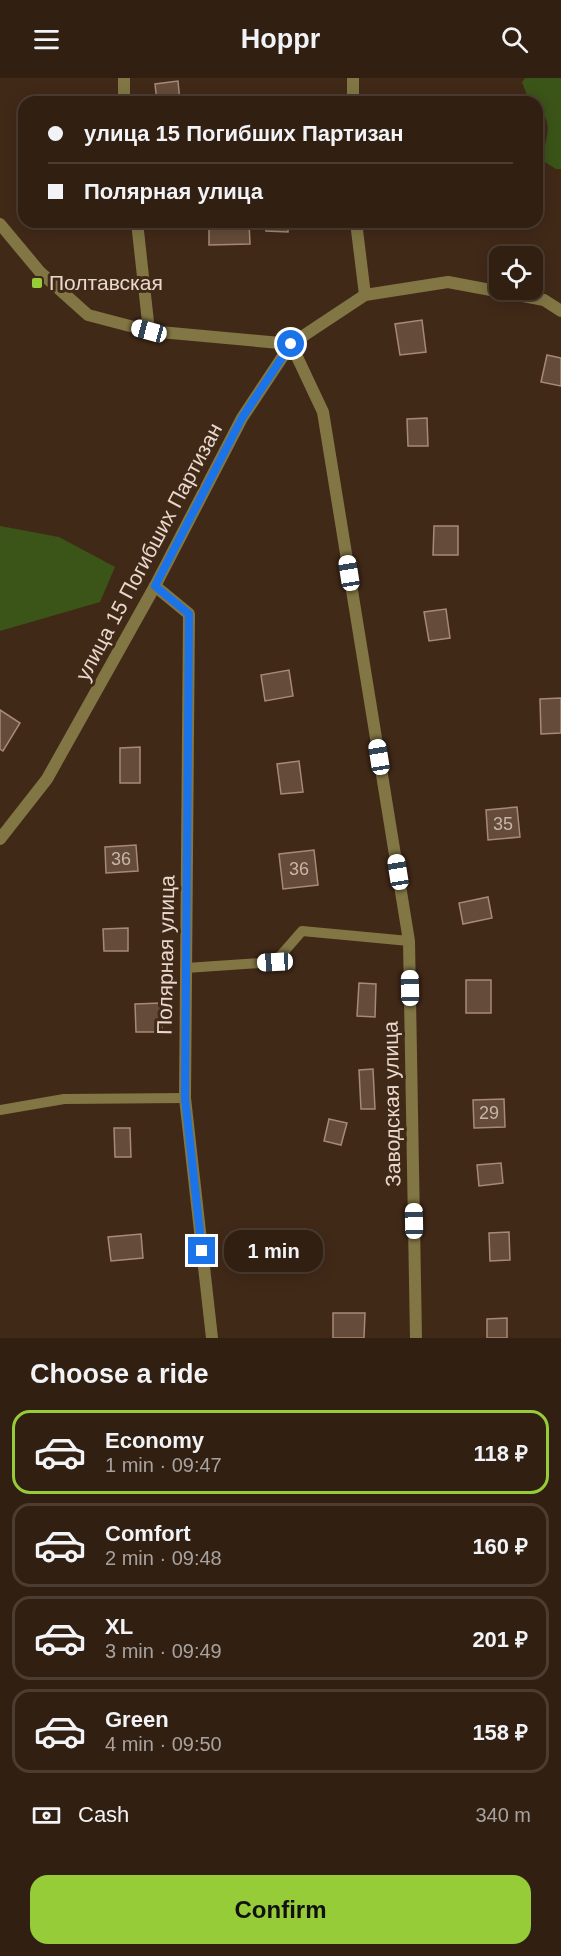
<!DOCTYPE html>
<html lang="en">
<head>
<meta charset="utf-8">
<style>
	:root { --surface:#311f12; --page:#3d2c20; --text:#f1f3f6; --muted:#a8a29f; --line:#4c3d32; --accent:#97cc39 }
	body { margin:0; font-family:Arial,sans-serif; background:var(--page); color:var(--text); height:100vh; display:flex; flex-direction:column; font-size:22px; white-space:nowrap }
	* { box-sizing:border-box; margin:0 }
	p { font-size:20px; color:var(--muted) }
	.icon { flex:none; width:33px; height:33px; fill:none; stroke:currentColor; stroke-width:2; stroke-linecap:round; stroke-linejoin:round }
	.map { position:relative; height:1260px; overflow:hidden }
	.drawer { display:flex; flex-direction:column; background:var(--surface); flex:1 }
	.drawer>* { flex:none }
	.hud { position:absolute; left:18px; top:18px; width:525px; height:132px; border-radius:18px; box-shadow:0 3px 15px #0003,0 0 0 2px var(--line); display:grid; align-content:center; height:132px; padding:0 30px; background:var(--surface) }
	.fabs { position:absolute; left:489px; top:168px; display:grid; gap:12px }
	.fabs a { display:grid; place-items:center; width:54px; height:54px; border-radius:12px; background:var(--surface); box-shadow:0 3px 15px #0003,0 0 0 2px var(--line); font-size:30px }
	.end { position:absolute; width:27px; height:27px; margin:-14px; border:8px solid #1a73e8; background:#fff; box-shadow:0 0 0 3px #fff }
	.from { border-radius:50% }
	.bubble { position:absolute; height:42px; border-radius:18px; background:var(--surface); box-shadow:0 3px 15px #0003,0 0 0 2px var(--line); font-size:20px; font-weight:700; line-height:42px; text-align:center }
	.car { position:absolute; width:18px; height:36px; margin:-18px -9px; border-radius:8px; box-shadow:0 0 4px 2px #0007; background:linear-gradient(#fff 24%,#345 0 40%,#fff 0 76%,#345 0 86%,#fff 0) }
	.hud b { display:flex; align-items:center; gap:21px; height:57px; font-size:22px }
	.hud b+b { border-top:2px solid var(--line) }
	.hud i { width:15px; height:15px; background:var(--text) }
	ul { padding:0; list-style:none }
	li { display:flex; align-items:center; gap:18px; height:84px; margin:0 12px 9px; padding:0 18px; border:3px solid var(--line); border-radius:18px }
	li div { flex:1 }
	li b { display:block; font-size:22px }
	li em { font-style:normal; font-weight:700 }
	li.selected { border-color:var(--accent) }
	li>.icon { width:54px; height:54px; stroke-width:1.5 }
	h2 { padding:0 30px; font-size:27px; line-height:72px }
	.pay { display:flex; align-items:center; gap:15px; height:66px; padding:0 30px; font-size:22px }
	.pay p { margin-inline-start:auto }
	.cta { display:flex; gap:12px; margin-top:auto; padding:12px 30px }
	.cta a { flex:1; height:69px; border-radius:18px; background:var(--accent); color:#111; font-size:24px; font-weight:700; line-height:69px; text-align:center }
	header { display:flex; justify-content:space-between; align-items:center; height:78px; padding:0 30px; background:var(--surface); font-size:27px; font-weight:700 }
	.map>svg:first-child { display:block }
	.green { fill:#3b5418 }
	.building { fill:#654b39; stroke:#a78a76; stroke-width:1.5 }
	.lines { fill:none; stroke-linecap:round; stroke-linejoin:round }
	.service { stroke:#817644; stroke-width:10 }
	.minor { stroke:#817644; stroke-width:12 }
	.tertiary { stroke:#817644; stroke-width:12 }
	.route { stroke:#1a73e8; stroke-width:8 }
	.poi-dot { fill:#97cc39; stroke:#412918; stroke-width:2 }
	.labels { text-anchor:middle; stroke-width:6; stroke-linejoin:round; paint-order:stroke }
	.number-label { font-size:18px; fill:#c7b5a8 }
	.poi-label { font-size:21px; fill:#e8d8cd; stroke:#412918; text-anchor:start }
	.street-label { font-size:21px; fill:#e8d8cd; stroke:#412918 }
</style>
</head>
<body>
<header><svg class="icon" aria-label="menu" viewBox="0 0 24 24"><path d="M4 6h16M4 12h16M4 18h16"/></svg>Hoppr<svg class="icon" aria-label="search" viewBox="0 0 24 24"><circle cx="10" cy="10" r="6"/><path d="M15 15l6 6"/></svg></header>
<div class="map">
<svg width="561" height="1260" viewBox="0 0 561 1260">
	<rect width="100%" height="100%" fill="#412918"/>
	<g class="green">
		<path d="M525 0H561V91H556L545 84C541 61 558 50 537 27V24H534L527 17 522 4Z"/>
		<polygon points="0,448 59,459 115,489 100,524 0,553"/>
	</g>
	<g class="building">
		<polygon points="178,3 180,24 157,24 155,6"/>
		<polygon points="209,144 249,144 250,166 209,167"/>
		<polygon points="266,144 288,144 288,154 266,153"/>
		<polygon points="422,242 426,274 400,277 395,246"/>
		<polygon points="547,277 561,280 561,308 541,304"/>
		<polygon points="427,340 428,368 408,368 407,341"/>
		<polygon points="434,448 458,448 458,477 433,477"/>
		<polygon points="446,531 450,560 429,563 424,534"/>
		<polygon points="289,592 293,618 265,623 261,597"/>
		<polygon points="561,620 561,655 541,656 540,621"/>
		<polygon points="0,632 20,645 3,673 0,671"/>
		<polygon points="140,669 140,705 120,705 120,670"/>
		<polygon points="299,683 303,714 281,716 277,686"/>
		<polygon points="517,729 520,759 488,762 486,732"/>
		<polygon points="136,767 138,793 106,795 105,769"/>
		<polygon points="314,772 318,807 283,811 279,776"/>
		<polygon points="488,819 492,840 463,846 459,825"/>
		<polygon points="128,850 128,873 104,873 103,851"/>
		<rect x="466" y="902" width="25" height="33"/>
		<polygon points="359,905 376,906 375,939 357,938"/>
		<polygon points="161,925 162,954 136,954 135,926"/>
		<polygon points="373,991 375,1031 361,1031 359,992"/>
		<polygon points="504,1021 505,1049 474,1050 473,1022"/>
		<polygon points="329,1041 347,1045 341,1067 324,1063"/>
		<polygon points="114,1050 130,1050 131,1079 115,1079"/>
		<polygon points="501,1085 503,1105 479,1108 477,1087"/>
		<polygon points="509,1154 510,1182 490,1183 489,1155"/>
		<polygon points="141,1156 143,1180 111,1183 108,1159"/>
		<polygon points="333,1235 365,1235 364,1260 333,1260"/>
		<polygon points="507,1240 507,1260 487,1260 487,1241"/>
	</g>
	<g class="lines">
		<g class="service">
			<polyline points="186,890 275,884 302,853 409,863"/>
			<polyline points="0,1032 64,1021 185,1020"/>
		</g>
		<g class="minor">
			<polyline points="353,0 353,24"/>
			<polyline points="124,24 124,0"/>
			<polyline points="137,144 149,253"/>
			<polyline points="356,144 365,217"/>
			<polyline points="291,266 323,334 409,863 416,1260"/>
			<polyline points="155,508 189,536 185,1020 212,1260"/>
		</g>
		<g class="tertiary">
			<polyline points="0,146 40,194 88,237 149,253 291,266"/>
			<polyline points="0,761 47,701 155,508 242,340 291,266 365,217 448,204 544,222 561,233"/>
		</g>
	</g>
	<g class="lines">
		<polyline class="route" points="202,1173 185,1020 189,536 155,508 242,340 291,266"/>
	</g>
	<rect class="poi-dot" x="31" y="199" width="12" height="12" rx="3"/>
	<g class="labels">
		<g class="number-label">
			<text x="503" y="752">35</text>
			<text x="121" y="787">36</text>
			<text x="299" y="797">36</text>
			<text x="489" y="1041">29</text>
		</g>
		<g class="poi-label">
			<text x="49" y="212">Полтавская</text>
		</g>
		<g class="street-label">
			<text transform="translate(149 474) rotate(-62)" y="7">улица 15 Погибших Партизан</text>
			<text transform="translate(166 877) rotate(-89)" y="7">Полярная улица</text>
			<text transform="translate(392 1026) rotate(-91)" y="7">Заводская улица</text>
		</g>
	</g>
</svg>
<div class="fabs">
<a><svg class="icon" aria-label="locate" viewBox="0 0 24 24"><circle cx="12" cy="12" r="6"/><path d="M12 2v4M12 18v4M2 12h4M18 12h4"/></svg></a>
</div>
<i class="end from" style="left:291px;top:266px"></i>
<i class="end" style="left:202px;top:1173px"></i>
<div class="bubble" style="left:224px;top:1152px;width:99px">1 min</div>
<i class="car" style="left:149px;top:253px;rotate:285deg"></i>
<i class="car" style="left:349px;top:495px;rotate:351deg"></i>
<i class="car" style="left:379px;top:679px;rotate:351deg"></i>
<i class="car" style="left:398px;top:794px;rotate:351deg"></i>
<i class="car" style="left:275px;top:884px;rotate:267deg"></i>
<i class="car" style="left:410px;top:910px;rotate:359deg"></i>
<i class="car" style="left:414px;top:1143px;rotate:359deg"></i>
<div class="hud">
<b><i class="from"></i>улица 15 Погибших Партизан</b>
<b><i></i>Полярная улица</b>
</div>
</div>
<section class="drawer">
<h2>Choose a ride</h2>
<ul>
<li class="selected"><svg class="icon" aria-label="car" viewBox="0 0 24 24"><path d="M5 17H2v-5l4-1 3-4h7l3 4 3 1v5h-3M9 17h6M6 11h13"/><circle cx="7" cy="17" r="2"/><circle cx="17" cy="17" r="2"/></svg><div><b>Economy</b><p>1 min · 09:47</p></div><em>118 ₽</em></li>
<li><svg class="icon" aria-label="car" viewBox="0 0 24 24"><path d="M5 17H2v-5l4-1 3-4h7l3 4 3 1v5h-3M9 17h6M6 11h13"/><circle cx="7" cy="17" r="2"/><circle cx="17" cy="17" r="2"/></svg><div><b>Comfort</b><p>2 min · 09:48</p></div><em>160 ₽</em></li>
<li><svg class="icon" aria-label="car" viewBox="0 0 24 24"><path d="M5 17H2v-5l4-1 3-4h7l3 4 3 1v5h-3M9 17h6M6 11h13"/><circle cx="7" cy="17" r="2"/><circle cx="17" cy="17" r="2"/></svg><div><b>XL</b><p>3 min · 09:49</p></div><em>201 ₽</em></li>
<li><svg class="icon" aria-label="car" viewBox="0 0 24 24"><path d="M5 17H2v-5l4-1 3-4h7l3 4 3 1v5h-3M9 17h6M6 11h13"/><circle cx="7" cy="17" r="2"/><circle cx="17" cy="17" r="2"/></svg><div><b>Green</b><p>4 min · 09:50</p></div><em>158 ₽</em></li>
</ul>
<div class="pay"><svg class="icon" aria-label="cash" viewBox="0 0 24 24"><path d="M3 7h18v10H3z"/><circle cx="12" cy="12" r="2"/></svg>Cash<p>340 m</p></div>
<div class="cta"><a>Confirm</a></div>
</section>
</body>
</html>
